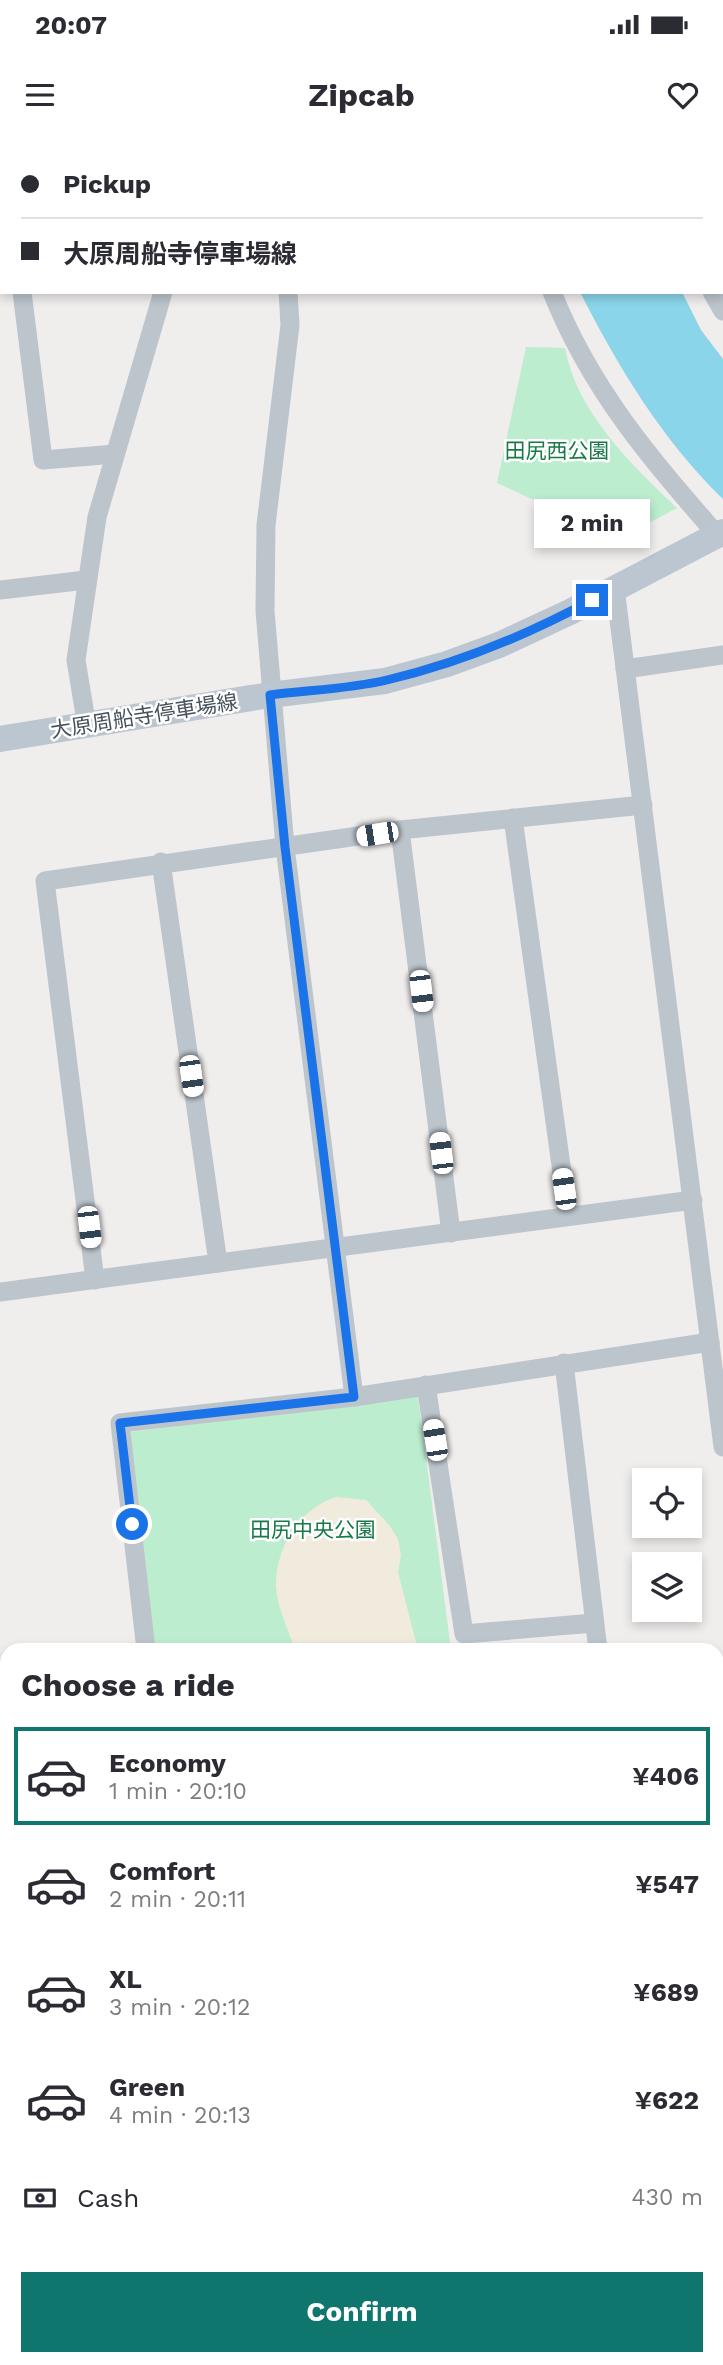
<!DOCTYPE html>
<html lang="en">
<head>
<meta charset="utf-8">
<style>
	:root { --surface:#fff; --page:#f2f2f3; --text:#2b2b33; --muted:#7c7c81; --line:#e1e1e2; --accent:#0f766e }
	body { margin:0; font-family:"Work Sans","Noto Sans JP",sans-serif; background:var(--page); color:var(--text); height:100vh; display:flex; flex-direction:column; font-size:26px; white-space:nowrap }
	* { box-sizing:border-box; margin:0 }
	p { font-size:23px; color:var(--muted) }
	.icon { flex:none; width:38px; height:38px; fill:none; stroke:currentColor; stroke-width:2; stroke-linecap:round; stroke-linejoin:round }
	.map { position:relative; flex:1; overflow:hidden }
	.sheet { position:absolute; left:0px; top:1503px; width:724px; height:723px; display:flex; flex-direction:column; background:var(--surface); border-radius:21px 21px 0 0; box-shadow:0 4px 10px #0003 }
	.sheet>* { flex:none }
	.hud { position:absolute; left:0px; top:0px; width:724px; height:154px; box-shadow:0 4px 10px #0003; display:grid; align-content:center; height:154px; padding:0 21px; background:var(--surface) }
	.buttons { position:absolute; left:632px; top:1328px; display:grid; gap:14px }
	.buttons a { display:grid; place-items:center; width:70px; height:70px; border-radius:0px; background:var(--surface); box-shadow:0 4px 10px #0003; font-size:35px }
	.end { position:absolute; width:32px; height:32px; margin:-16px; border:9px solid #1a73e8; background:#fff; box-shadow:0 0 0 4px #fff }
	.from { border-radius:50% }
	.bubble { position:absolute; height:49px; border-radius:0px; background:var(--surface); box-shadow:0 4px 10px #0003; font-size:23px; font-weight:700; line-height:49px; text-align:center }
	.car { position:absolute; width:21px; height:42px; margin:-21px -10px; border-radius:9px; box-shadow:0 0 5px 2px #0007; background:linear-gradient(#fff 24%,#345 0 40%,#fff 0 76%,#345 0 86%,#fff 0) }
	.hud b { display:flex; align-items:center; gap:24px; height:66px; font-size:26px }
	.hud b+b { border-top:2px solid var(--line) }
	.hud i { width:18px; height:18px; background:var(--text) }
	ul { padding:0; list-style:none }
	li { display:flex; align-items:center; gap:21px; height:98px; margin:0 14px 10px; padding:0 7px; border:4px solid transparent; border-radius:0px }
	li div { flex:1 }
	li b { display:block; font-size:26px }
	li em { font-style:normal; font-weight:700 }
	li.current { border-color:var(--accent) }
	li>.icon { width:63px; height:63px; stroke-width:1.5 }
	h2 { padding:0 21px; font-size:32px; line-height:84px }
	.pay { display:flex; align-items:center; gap:18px; height:77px; padding:0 21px; font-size:26px }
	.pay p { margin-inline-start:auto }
	.cta { display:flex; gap:14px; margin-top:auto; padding:14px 21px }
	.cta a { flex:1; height:80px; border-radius:0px; background:var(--accent); color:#fff; font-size:28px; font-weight:700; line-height:80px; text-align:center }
	.status { display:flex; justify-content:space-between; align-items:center; height:49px; padding:0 35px; background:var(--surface); direction:ltr }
	.status svg { height:19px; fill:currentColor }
	header { display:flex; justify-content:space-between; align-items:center; height:91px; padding:0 21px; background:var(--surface); font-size:32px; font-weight:700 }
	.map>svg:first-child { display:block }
	.green { fill:#bcedcf }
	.sand { fill:#f1ebde }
	.water { fill:#8ad5e9 }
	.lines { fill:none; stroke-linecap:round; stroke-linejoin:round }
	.stream { stroke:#8ad5e9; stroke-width:6 }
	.river { stroke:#8ad5e9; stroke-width:38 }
	.minor { stroke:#bcc5cc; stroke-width:19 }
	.tertiary { stroke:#bcc5cc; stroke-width:24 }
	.secondary { stroke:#bbc6d1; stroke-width:26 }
	.route { stroke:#1a73e8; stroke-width:9 }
	.labels { text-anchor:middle; stroke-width:5; stroke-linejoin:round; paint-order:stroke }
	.park-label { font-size:21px; fill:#197949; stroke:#fff }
	.street-label { font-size:21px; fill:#46515a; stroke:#fff }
</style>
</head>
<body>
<div class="status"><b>20:07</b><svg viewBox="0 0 49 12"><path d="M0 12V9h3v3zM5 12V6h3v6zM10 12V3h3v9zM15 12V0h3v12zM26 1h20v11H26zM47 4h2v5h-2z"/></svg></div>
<header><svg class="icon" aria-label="menu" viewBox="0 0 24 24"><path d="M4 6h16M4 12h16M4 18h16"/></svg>Zipcab<svg class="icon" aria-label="heart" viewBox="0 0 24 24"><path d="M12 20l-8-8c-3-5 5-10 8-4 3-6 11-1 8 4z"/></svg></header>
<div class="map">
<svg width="723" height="2225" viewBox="0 0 723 2225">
	<rect width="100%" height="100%" fill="#f0eded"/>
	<g class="green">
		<path d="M526 207 565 208C577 273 631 324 677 368L643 386 538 362 497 343Z"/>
		<polygon points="418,1256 451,1510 155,1510 130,1292"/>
	</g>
	<path class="sand" d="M336 1357 366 1360 390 1386 398 1399 401 1415 398 1432 418 1510H295C289 1491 277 1467 276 1447 275 1408 299 1369 336 1357Z"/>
	<path class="water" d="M580 152H682L701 190 723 219V359C663 301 618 227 580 152Z"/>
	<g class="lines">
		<g class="stream">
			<polyline points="0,1615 7,1616"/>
			<polyline points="718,1686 723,1687"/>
		</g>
		<g class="river">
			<polyline points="718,2135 723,2135"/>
			<polyline points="382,2225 398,2219"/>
		</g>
		<g class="minor">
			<polyline points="116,0 117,2"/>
			<polyline points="428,0 429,2"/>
			<polyline points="506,0 506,2"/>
			<polyline points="652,0 653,2"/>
			<polyline points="194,2 194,0"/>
			<polyline points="0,76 2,76"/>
			<polyline points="22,152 43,320 115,314"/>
			<polyline points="288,152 290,185 266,385 265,471 285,707 354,1257"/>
			<path d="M552 152C591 250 650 318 718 396"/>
			<polyline points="712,152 723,171"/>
			<polyline points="615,448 723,1307"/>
			<polyline points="0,450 86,440"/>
			<polyline points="625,529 723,515"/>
			<polyline points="87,587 76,520 97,377 163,152"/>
			<polyline points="513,678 568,1076"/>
			<polyline points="400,690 451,1093"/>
			<polyline points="161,722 218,1123"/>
			<polyline points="95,1140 45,741 400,690 643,665"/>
			<polyline points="0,1152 693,1060"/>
			<polyline points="564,1223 598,1510"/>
			<polyline points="426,1245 464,1494 594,1483"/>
			<polyline points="146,1510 120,1283 354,1257 710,1202"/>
			<polyline points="0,1591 7,1592"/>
			<polyline points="718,1662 723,1663"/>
			<polyline points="718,2086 723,2086"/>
			<polyline points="718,2171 723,2170"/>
			<polyline points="0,2209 7,2208"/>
			<polyline points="474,2225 488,2219"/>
		</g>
		<g class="tertiary">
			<polyline points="0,1689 7,1742"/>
			<polyline points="718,1770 723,1771"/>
			<polyline points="0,1837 7,1836"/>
			<polyline points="0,2139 7,2121"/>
		</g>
		<polyline class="secondary" points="0,599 270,555 385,541 447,524 499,505 570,472 723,392"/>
	</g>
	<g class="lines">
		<path class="route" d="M132 1384 120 1283 354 1257 285 707 270 555C308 550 350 549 387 540 460 523 527 495 592 460"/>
	</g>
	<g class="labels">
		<g class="park-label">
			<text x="557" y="318">田尻西公園</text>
			<text x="313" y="1397">田尻中央公園</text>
		</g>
		<g class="street-label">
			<text transform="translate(144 576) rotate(-9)" y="7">大原周船寺停車場線</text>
		</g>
	</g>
</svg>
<div class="buttons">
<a><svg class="icon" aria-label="locate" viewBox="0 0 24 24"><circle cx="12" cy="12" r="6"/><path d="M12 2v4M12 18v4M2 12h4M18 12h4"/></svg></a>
<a><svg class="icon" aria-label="layers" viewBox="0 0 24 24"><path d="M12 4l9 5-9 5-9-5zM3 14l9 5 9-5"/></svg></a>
</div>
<i class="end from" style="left:132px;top:1384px"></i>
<i class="end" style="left:592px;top:460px"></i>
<div class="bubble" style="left:534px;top:359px;width:116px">2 min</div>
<i class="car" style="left:377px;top:694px;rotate:261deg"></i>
<i class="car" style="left:421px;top:851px;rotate:173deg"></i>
<i class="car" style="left:191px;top:936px;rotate:172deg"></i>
<i class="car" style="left:441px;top:1013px;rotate:353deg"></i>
<i class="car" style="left:564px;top:1049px;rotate:352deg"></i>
<i class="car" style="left:89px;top:1087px;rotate:173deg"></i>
<i class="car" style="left:435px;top:1300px;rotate:351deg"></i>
<div class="hud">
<b><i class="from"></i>Pickup</b>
<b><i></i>大原周船寺停車場線</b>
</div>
<section class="sheet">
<h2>Choose a ride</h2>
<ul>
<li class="current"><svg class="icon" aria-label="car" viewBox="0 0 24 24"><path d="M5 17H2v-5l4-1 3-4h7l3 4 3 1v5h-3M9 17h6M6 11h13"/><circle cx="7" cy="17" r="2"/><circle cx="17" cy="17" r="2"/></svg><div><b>Economy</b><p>1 min · 20:10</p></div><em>¥406</em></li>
<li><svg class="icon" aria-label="car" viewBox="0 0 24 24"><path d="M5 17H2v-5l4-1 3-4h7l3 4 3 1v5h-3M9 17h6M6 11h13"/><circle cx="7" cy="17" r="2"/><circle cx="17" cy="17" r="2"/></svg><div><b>Comfort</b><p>2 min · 20:11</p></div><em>¥547</em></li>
<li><svg class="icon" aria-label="car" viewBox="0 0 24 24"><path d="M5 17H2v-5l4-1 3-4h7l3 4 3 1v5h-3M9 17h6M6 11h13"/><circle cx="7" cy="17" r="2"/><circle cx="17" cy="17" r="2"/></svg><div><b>XL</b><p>3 min · 20:12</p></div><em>¥689</em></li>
<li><svg class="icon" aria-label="car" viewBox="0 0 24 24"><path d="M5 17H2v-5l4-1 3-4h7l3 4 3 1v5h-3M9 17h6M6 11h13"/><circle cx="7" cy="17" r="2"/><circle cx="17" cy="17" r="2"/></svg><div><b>Green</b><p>4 min · 20:13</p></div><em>¥622</em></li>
</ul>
<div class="pay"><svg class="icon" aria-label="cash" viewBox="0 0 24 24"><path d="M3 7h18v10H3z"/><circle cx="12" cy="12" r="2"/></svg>Cash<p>430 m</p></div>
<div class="cta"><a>Confirm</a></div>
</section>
</div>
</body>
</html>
